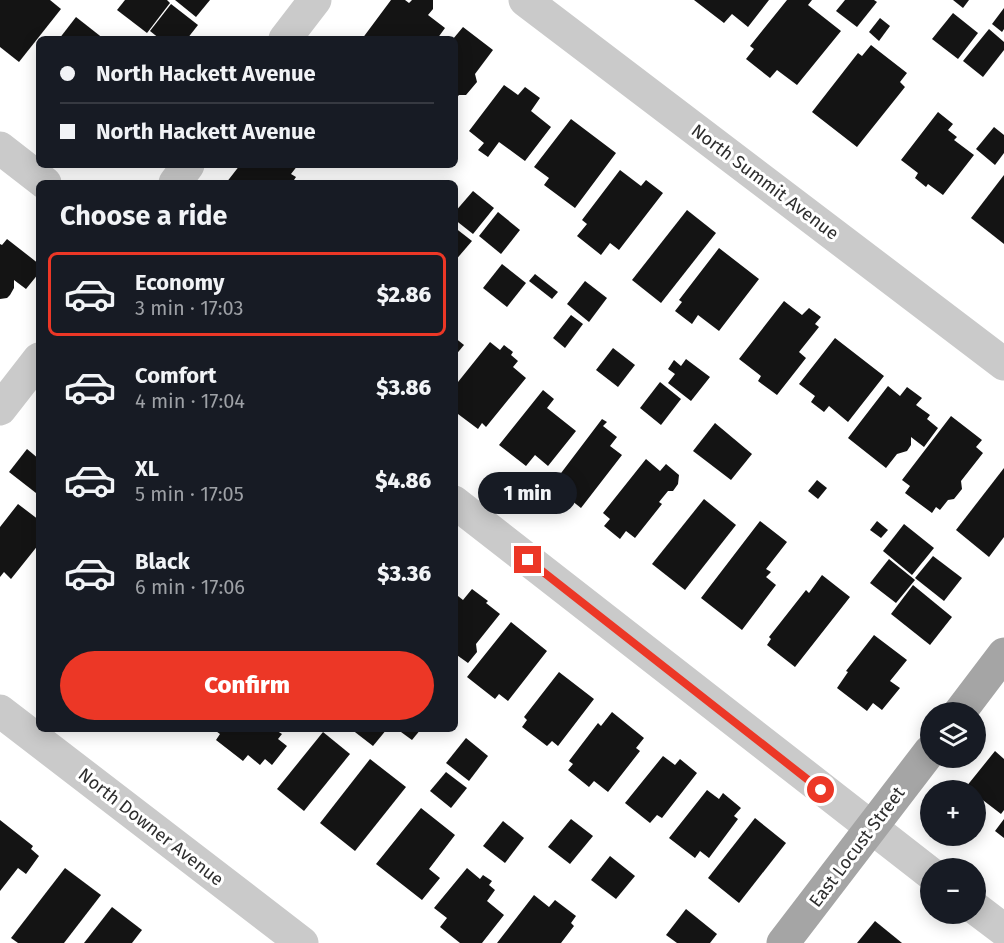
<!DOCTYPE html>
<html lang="en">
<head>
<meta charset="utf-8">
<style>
	:root { --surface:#171b24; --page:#20242c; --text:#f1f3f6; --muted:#9ea1a6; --line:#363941; --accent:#ec3726 }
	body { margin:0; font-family:"Fira Sans",sans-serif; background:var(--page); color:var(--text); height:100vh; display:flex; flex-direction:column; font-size:22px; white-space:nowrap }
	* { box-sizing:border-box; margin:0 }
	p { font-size:20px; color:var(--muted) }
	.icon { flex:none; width:33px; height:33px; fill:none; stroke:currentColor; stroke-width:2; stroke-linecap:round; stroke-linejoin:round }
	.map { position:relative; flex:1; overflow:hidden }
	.drawer { position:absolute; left:36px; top:180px; width:422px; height:552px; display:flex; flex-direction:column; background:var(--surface); border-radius:9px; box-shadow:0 3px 15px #0003 }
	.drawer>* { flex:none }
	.guide { position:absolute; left:36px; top:36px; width:422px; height:132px; border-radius:9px; box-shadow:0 3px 15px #0003; display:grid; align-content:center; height:132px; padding:0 24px; background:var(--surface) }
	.controls { position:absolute; left:920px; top:702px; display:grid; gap:12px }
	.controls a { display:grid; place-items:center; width:66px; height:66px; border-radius:50%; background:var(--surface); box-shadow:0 3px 15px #0003; font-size:30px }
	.end { position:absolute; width:27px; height:27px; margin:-14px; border:8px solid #ec3726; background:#fff; box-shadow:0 0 0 3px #fff }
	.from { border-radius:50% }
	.bubble { position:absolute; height:42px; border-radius:21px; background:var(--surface); box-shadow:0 3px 15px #0003; font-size:20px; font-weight:800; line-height:42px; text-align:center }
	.guide b { display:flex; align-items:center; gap:21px; height:57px; font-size:22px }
	.guide b+b { border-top:2px solid var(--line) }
	.guide i { width:15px; height:15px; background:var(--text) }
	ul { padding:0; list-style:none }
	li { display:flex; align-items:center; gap:18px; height:84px; margin:0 12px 9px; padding:0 12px; border:3px solid transparent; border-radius:9px }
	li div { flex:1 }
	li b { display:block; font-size:22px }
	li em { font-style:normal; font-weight:800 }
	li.current { border-color:var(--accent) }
	li>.icon { width:54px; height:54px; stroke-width:1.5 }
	h2 { padding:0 24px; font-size:27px; line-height:72px }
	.primary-button { display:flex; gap:12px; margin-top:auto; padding:12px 24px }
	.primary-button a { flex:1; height:69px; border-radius:36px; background:var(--accent); color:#fff; font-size:24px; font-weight:800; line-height:69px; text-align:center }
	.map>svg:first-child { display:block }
	.building { fill:#141414 }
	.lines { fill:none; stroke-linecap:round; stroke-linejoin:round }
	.minor { stroke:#cacaca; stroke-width:33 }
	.major { stroke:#a5a5a5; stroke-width:33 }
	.route { stroke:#ec3726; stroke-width:8 }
	.labels { text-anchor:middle; stroke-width:6; stroke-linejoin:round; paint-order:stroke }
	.street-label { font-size:18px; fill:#2d2d2d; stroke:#fff }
</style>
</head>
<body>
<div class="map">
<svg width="1004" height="943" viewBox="0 0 1004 943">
	<rect width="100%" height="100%" fill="#fff"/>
	<g class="building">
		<polygon points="0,0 50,0 61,9 19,62 0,47"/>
		<polygon points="125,0 167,0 170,3 147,33 117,10"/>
		<polygon points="175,0 210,0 196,17"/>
		<polygon points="391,0 405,0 409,3 412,0 433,0 433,9 428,15 445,28 437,39 362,39"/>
		<polygon points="694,0 769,0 748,27 732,14 724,23"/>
		<polygon points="787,0 812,0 808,5 841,31 797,85 777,70 770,78 746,59 754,49 750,46"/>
		<polygon points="845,0 874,0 877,2 857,27 836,11"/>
		<polygon points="953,0 969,0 963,8"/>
		<polygon points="171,4 198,25 187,39 160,39 150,31"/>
		<polygon points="1004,8 1004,29 1002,32 992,24"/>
		<polygon points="953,13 978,33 958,59 932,39"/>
		<polygon points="76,17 104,39 59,39"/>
		<polygon points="880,18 890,26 879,41 869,32"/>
		<polygon points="463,27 493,50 475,74 477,82 466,95 459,95 454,101 454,39 453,39"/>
		<polygon points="989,29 1004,42 1004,50 983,77 963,61"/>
		<polygon points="871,45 907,73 900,82 905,87 857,147 812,112 858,53 862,56"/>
		<polygon points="504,85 518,95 525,87 540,98 531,111 551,127 525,161 499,142 488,157 478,150 484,143 469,131"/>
		<polygon points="938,112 953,124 948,130 957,137 954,140 974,155 943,195 928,184 926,187 915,178 918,173 901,160"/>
		<polygon points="571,119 616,153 575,208 544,185 549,178 534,167"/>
		<polygon points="994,127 1004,135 1004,153 995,165 976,149"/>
		<polygon points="240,165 298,165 291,174 296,177 292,183 226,183"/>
		<polygon points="620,170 641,186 646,180 663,193 619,250 610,243 601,255 577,236 587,224 582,220"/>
		<polygon points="1004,175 1004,244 971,218"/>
		<polygon points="473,191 494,208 473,234 454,219 454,213"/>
		<polygon points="687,210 716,233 661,303 632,280"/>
		<polygon points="498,212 520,230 501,254 479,236"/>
		<polygon points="454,227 472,241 454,262"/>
		<polygon points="7,239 39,264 39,273 26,289 14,280 14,288 10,295 7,298 0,299 0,244 2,245"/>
		<polygon points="719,248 759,279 719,331 698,315 692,324 675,311 682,302 679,300"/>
		<polygon points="502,264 526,283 507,307 483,288"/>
		<polygon points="535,274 558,292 552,299 529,281"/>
		<polygon points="585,281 607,298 589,322 567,304"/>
		<polygon points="784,301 802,315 809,308 821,317 815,324 819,327 799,352 806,358 777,395 758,381 761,376 739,359"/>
		<polygon points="571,315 583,324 565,348 553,338"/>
		<polygon points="454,337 464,345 454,357"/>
		<polygon points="835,338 884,376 848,422 829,406 824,412 811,402 815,396 799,384"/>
		<polygon points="490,342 500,350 504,345 513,352 511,355 518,361 513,367 526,378 486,427 482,423 478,429 454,411 454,387"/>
		<polygon points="613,348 635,365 618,387 596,370"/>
		<polygon points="686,359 710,377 691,401 668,383 675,374 668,369 674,360 681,366"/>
		<polygon points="660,382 681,399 661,425 640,408"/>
		<polygon points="888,386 900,396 907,387 922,398 916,405 930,415 927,419 938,428 924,447 911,437 911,445 907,451 897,454 886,468 848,438"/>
		<polygon points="543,390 554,399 547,408 576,431 548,466 535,455 526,466 499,445"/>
		<polygon points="951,416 982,440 976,447 983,453 961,481 962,489 954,499 948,500 940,510 936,507 932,513 905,493 910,486 902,480"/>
		<polygon points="602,419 607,422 603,426 617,437 610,446 622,455 581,508 552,485"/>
		<polygon points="715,423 752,454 731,480 693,451"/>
		<polygon points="27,449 39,459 39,489 36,493 9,472"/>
		<polygon points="646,459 660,471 666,464 679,475 678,484 673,491 668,491 659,502 662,504 635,538 626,531 620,539 604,526 610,519 603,513"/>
		<polygon points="1004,468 1004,537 989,557 956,530"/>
		<polygon points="817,480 827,488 818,499 808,491"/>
		<polygon points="704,499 736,525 685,590 652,564"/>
		<polygon points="18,504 39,520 39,544 11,579 4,572 0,577 0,527"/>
		<polygon points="760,521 787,542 766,569 771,572 766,577 776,585 742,630 701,598"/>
		<polygon points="877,521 888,530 881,538 870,530"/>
		<polygon points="904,524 934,548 912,575 883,551"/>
		<polygon points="933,556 962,578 944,601 915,578"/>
		<polygon points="889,559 915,580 896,603 870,583"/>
		<polygon points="822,575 850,597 795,667 767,645 771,639 769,637 806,590 809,593"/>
		<polygon points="913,585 952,617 930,645 891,614"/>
		<polygon points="472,589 488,601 486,603 500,614 476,644 477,652 468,663 454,653 454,600 458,596 463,600"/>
		<polygon points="511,622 547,651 508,701 499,694 495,699 467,677"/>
		<polygon points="874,635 907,660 890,681 900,688 882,710 873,703 867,711 837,688 848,672 846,671"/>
		<polygon points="559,672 594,699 558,746 552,741 547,746 522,727 527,720 524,717"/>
		<polygon points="612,712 644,738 636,748 640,751 608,792 594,781 589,787 568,770 573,764 569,761 598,723 601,726"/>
		<polygon points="213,729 274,729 282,734 278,739 287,746 272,765 265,759 260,765 248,755 243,761 216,740 220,734"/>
		<polygon points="351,729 387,729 373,746"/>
		<polygon points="403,729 421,729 412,740 401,732"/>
		<polygon points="323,732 350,754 304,811 277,789"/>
		<polygon points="466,738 488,756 469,781 446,763"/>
		<polygon points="995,751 1004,759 1004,810 1001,814 975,794 975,790 970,790 966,787"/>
		<polygon points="663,756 675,765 680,759 697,773 662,818 657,815 650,823 625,803"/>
		<polygon points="370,759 406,787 355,851 320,823"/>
		<polygon points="446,772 467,788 451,808 430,791"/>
		<polygon points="707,790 719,799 723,793 741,808 734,816 738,819 709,858 700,851 695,858 669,838"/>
		<polygon points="421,808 455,835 429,869 440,878 422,900 376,864"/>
		<polygon points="755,818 786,843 739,903 708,878"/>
		<polygon points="571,819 593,836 570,864 548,847"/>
		<polygon points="1004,819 1004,838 995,831"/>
		<polygon points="0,820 33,846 31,849 39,856 26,874 18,868 0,891"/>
		<polygon points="503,821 524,838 505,863 483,846"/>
		<polygon points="610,856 635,876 616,899 591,880"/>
		<polygon points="65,868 101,895 64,943 18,943 11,938"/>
		<polygon points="467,868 480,879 483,875 492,881 489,885 495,890 487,901 504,915 482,943 460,943 440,927 447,918 434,908"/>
		<polygon points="534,895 549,907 555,900 576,916 571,923 574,926 561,943 497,943"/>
		<polygon points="112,907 142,930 132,943 84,943"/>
		<polygon points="686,909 717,934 710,943 677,943 666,935"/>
		<polygon points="875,921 902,943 857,943"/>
	</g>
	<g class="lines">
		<g class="minor">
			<polyline points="525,0 1004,364"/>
			<polyline points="285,39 315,0"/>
			<polyline points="0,148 45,183"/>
			<polyline points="175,183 188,165"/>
			<polyline points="0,409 39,359"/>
			<polyline points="454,502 930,873"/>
			<polyline points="0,711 302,943"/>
			<polyline points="975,908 1004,930"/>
		</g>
		<g class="major">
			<polyline points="960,712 1004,654"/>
			<polyline points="783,943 930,751"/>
		</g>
	</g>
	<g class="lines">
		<polyline class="route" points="528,560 821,790"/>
	</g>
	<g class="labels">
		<g class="street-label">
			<text transform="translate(765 182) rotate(37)" y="6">North Summit Avenue</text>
			<text transform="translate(151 827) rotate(38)" y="6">North Downer Avenue</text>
			<text transform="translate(857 847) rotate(-53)" y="6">East Locust Street</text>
		</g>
	</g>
</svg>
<div class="controls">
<a><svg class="icon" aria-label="layers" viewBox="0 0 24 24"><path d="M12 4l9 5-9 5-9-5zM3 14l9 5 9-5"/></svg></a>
<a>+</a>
<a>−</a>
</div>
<i class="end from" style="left:821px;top:790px"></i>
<i class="end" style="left:528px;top:560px"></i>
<div class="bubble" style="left:478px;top:472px;width:99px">1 min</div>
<div class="guide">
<b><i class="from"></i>North Hackett Avenue</b>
<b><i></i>North Hackett Avenue</b>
</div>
<section class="drawer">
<h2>Choose a ride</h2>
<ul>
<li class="current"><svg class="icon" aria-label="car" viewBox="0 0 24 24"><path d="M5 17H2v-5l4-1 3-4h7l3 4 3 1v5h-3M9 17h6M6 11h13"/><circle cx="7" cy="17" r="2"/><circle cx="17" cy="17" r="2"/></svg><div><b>Economy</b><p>3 min · 17:03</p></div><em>$2.86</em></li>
<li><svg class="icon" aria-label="car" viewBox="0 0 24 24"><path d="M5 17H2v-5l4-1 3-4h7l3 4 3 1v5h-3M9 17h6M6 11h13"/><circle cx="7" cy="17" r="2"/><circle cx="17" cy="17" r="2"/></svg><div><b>Comfort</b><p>4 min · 17:04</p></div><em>$3.86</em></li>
<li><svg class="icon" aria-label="car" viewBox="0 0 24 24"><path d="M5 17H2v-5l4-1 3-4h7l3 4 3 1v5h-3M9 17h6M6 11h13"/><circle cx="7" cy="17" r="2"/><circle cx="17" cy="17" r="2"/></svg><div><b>XL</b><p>5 min · 17:05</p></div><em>$4.86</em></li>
<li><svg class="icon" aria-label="car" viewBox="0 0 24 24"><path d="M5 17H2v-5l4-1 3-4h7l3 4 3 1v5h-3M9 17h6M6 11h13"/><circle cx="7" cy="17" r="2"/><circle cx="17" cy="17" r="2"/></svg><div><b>Black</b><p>6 min · 17:06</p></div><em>$3.36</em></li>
</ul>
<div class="primary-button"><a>Confirm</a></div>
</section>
</div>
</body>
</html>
